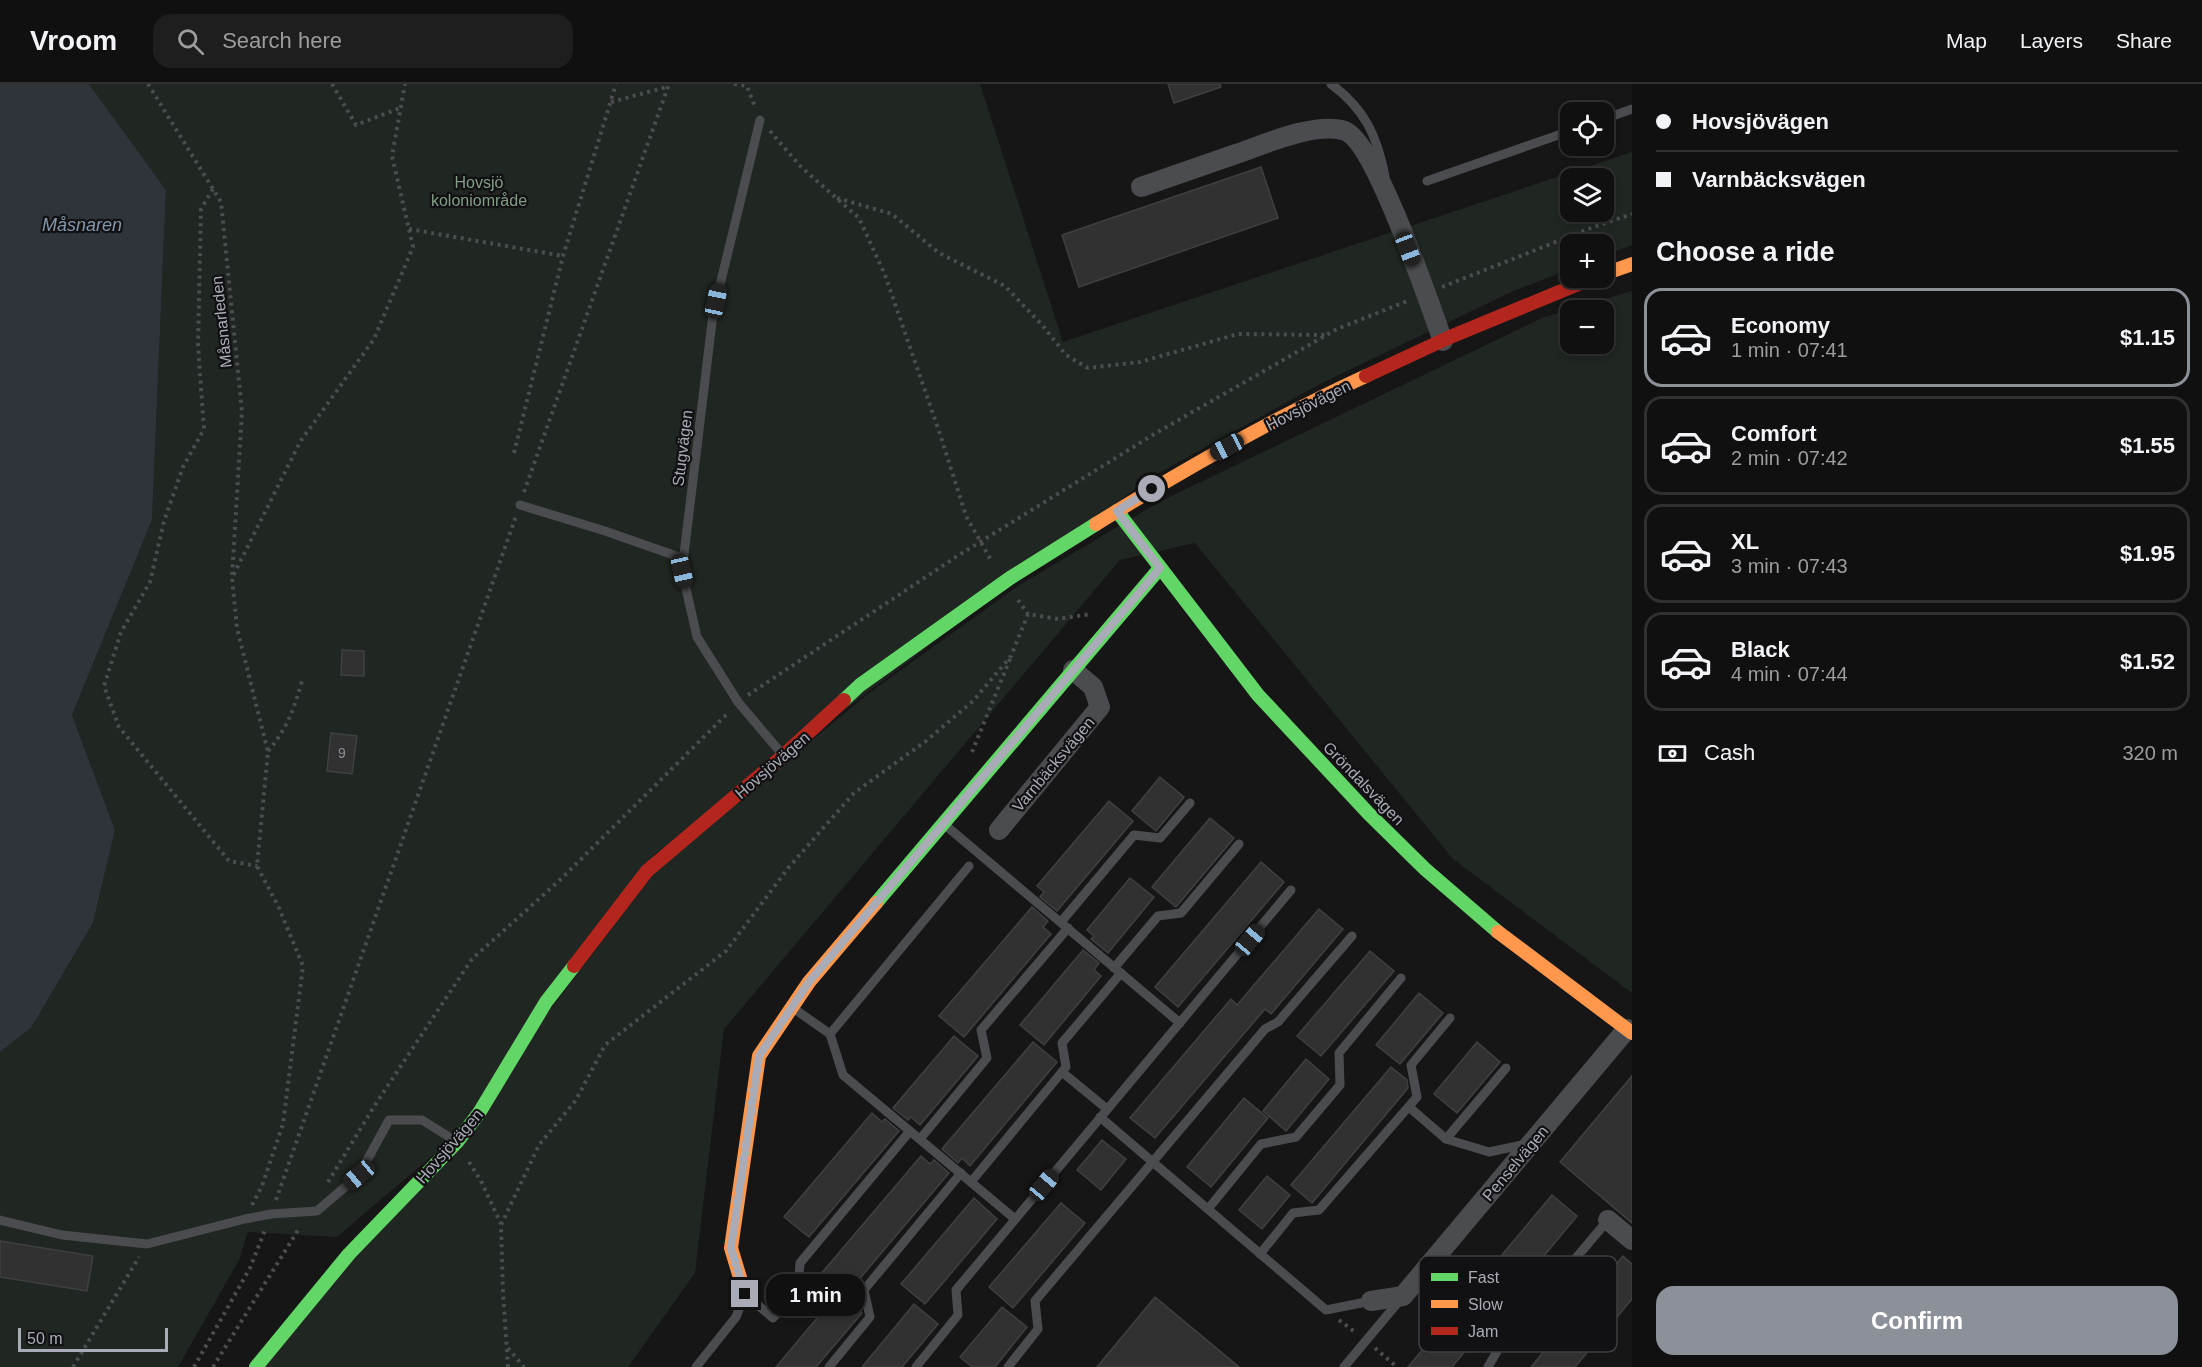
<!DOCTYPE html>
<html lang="en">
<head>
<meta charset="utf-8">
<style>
	:root { --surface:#101010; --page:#1e1e1e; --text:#f1f3f6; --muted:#9c9d9f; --line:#303030; --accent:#8c9099 }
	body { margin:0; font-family:Helvetica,sans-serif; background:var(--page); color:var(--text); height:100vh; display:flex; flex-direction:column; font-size:22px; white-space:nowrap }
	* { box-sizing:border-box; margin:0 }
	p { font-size:20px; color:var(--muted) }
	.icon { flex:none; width:33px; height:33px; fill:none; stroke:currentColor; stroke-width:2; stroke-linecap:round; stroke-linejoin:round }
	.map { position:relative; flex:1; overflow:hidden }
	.drawer { display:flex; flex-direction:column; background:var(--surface); width:570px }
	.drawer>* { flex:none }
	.banner { display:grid; align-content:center; height:132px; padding:0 24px; background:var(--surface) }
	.tools { position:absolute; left:1560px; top:18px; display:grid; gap:12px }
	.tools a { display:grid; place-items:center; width:54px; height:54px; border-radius:12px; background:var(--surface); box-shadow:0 3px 9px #0003,0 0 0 2px var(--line); font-size:30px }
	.scale { position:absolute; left:18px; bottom:15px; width:150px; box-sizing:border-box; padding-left:6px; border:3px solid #a9acb6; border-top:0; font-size:16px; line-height:21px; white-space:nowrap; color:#a9acb6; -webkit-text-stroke:4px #111012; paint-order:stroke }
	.end { position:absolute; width:27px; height:27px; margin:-14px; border:8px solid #a9acb6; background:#111; box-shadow:0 0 0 3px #111 }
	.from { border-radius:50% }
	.bubble { position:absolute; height:42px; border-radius:18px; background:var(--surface); box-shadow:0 3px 9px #0003,0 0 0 2px var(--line); font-size:20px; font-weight:800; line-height:42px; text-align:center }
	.car { position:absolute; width:18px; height:36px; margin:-18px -9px; border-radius:8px; box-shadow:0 0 4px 2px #0007; background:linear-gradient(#222 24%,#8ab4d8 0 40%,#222 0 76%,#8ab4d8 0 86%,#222 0) }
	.banner b { display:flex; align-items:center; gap:21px; height:57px; font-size:22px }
	.banner b+b { border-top:2px solid var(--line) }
	.banner i { width:15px; height:15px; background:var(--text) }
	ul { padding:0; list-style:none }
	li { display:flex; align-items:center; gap:18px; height:99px; margin:0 12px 9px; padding:0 12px; border:3px solid var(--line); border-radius:18px }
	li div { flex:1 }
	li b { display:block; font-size:22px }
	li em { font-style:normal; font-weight:800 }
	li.on { border-color:var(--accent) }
	li>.icon { width:54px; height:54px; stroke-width:1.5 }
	h2 { padding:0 24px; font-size:27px; line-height:72px }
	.pay { display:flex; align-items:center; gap:15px; height:66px; padding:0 24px; font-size:22px }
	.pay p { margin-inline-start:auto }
	.button { display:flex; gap:12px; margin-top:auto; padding:12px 24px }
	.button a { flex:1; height:69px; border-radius:18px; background:var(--accent); color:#fff; font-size:24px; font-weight:800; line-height:69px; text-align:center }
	header { display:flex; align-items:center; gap:36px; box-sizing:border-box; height:84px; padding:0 30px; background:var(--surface); border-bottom:2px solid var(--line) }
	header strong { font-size:28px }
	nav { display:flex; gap:33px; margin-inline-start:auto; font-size:21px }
	.search { width:420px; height:54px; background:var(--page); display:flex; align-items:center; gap:15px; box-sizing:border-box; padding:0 21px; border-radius:18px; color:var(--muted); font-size:22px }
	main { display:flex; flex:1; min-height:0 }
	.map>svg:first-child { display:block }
	.green { fill:#202621; fill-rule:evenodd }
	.water { fill:#2e343a }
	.building { fill:#313132; stroke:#3f4042; stroke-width:1.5 }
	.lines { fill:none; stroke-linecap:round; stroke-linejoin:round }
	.path { stroke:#4c4d50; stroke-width:4; stroke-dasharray:3 4.5; stroke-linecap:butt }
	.lane { stroke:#4b4c4f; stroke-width:9 }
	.street { stroke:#4b4c4f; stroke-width:20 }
	.fast { stroke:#63d668; stroke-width:14 }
	.slow { stroke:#ff974d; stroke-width:14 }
	.jam { stroke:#b3261e; stroke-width:14 }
	.route { stroke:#a9acb6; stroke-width:8 }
	.labels { text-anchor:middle; stroke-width:4.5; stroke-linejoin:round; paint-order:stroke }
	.number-label { font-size:14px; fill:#8b8d95 }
	.park-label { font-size:16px; fill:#829e85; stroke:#111012 }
	.street-label { font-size:16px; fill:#a9acb6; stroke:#111012 }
	.water-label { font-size:18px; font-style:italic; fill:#8497ad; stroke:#111012 }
	.key { fill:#111012; stroke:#3f3f43; stroke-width:1.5 }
	.key-label { font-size:16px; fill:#a9acb6 }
</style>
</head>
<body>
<header>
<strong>Vroom</strong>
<div class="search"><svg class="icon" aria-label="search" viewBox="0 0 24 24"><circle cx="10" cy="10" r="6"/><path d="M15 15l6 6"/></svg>Search here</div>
<nav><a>Map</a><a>Layers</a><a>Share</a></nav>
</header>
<main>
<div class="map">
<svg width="1632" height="1283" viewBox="0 0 1632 1283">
	<rect width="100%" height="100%" fill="#161616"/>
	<g class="green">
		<path d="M89 0H980L1063 258 1632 68V161L1604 172V160H1570V185L1511 208 1320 300 1148 395 655 770 452 1055 337 1153 248 1148 239 1176 178 1283H0V968L31 944 93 839 115 746 72 631 152 436 166 106ZM1570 94H1604V128H1570Z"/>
		<path d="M1632 207V909L1453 775 1195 459 1120 476 724 945 695 1189 628 1283H264L552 923 659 783 869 609 1018 502 1161 417 1542 234ZM1570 226H1604V260H1570Z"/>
	</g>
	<polygon class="water" points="0,0 89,0 166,106 152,436 72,631 115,746 93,839 31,944 0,968"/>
	<g class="building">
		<polygon points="1168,0 1220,0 1221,3 1174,19"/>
		<polygon points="1261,83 1278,134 1079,203 1062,151"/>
		<polygon points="342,566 364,567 364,592 341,591"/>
		<polygon points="331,649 357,652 352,690 327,687"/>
		<polygon points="1160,693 1184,713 1156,747 1132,727"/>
		<polygon points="1109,717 1133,737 1057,827 1040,813 1044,808 1037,802"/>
		<polygon points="1210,734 1234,754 1176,823 1152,803"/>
		<polygon points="1261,778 1284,798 1178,923 1155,903"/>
		<polygon points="1130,794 1154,813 1108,869 1091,855 1094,852 1087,846"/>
		<polygon points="1032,823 1048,837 1043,843 1051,850 964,953 939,932"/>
		<polygon points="1319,825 1343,845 1271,930 1265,925 1155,1054 1130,1034 1231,915 1237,921"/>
		<polygon points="1083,866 1099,879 1094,886 1101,892 1044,961 1020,941"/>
		<polygon points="1370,867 1394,887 1321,972 1297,952"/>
		<polygon points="1419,909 1443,929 1400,980 1376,961"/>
		<polygon points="954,952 978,972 920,1041 911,1033 908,1036 893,1024"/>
		<polygon points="1033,958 1057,978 970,1082 962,1074 958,1079 942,1065"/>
		<polygon points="1477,958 1500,978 1457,1029 1434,1010"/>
		<polygon points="1306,975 1329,995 1286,1047 1263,1027"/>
		<polygon points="1391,983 1407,996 1408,1004 1312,1119 1291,1101"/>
		<polygon points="1632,992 1632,1139 1560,1078"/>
		<polygon points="1244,1014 1268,1034 1211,1103 1187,1083"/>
		<polygon points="872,1029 882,1038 885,1035 899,1047 809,1153 784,1133"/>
		<polygon points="1102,1056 1126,1075 1101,1106 1077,1086"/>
		<polygon points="921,1072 930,1080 934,1076 949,1089 845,1212 820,1191"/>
		<polygon points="1267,1092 1290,1111 1262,1145 1239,1126"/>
		<polygon points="1552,1111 1577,1132 1452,1283 1408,1283"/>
		<polygon points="974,1114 997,1135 925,1220 901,1200"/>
		<polygon points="1061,1119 1085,1139 1013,1224 989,1203"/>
		<polygon points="0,1157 93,1172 87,1207 0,1193"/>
		<polygon points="1623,1172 1632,1180 1632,1215 1575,1283 1531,1283"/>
		<polygon points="838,1209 862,1229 816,1283 776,1283"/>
		<polygon points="1155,1213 1239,1283 1097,1283"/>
		<polygon points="914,1220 938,1240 902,1283 862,1283"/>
		<polygon points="1002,1223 1027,1243 995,1283 972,1283 960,1273"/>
	</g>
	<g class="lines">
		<g class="path">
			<polyline points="148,0 221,118 242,328 232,493"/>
			<polyline points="332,0 356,41 400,24"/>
			<polyline points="734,0 747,2 755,23"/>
			<polyline points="611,18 667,3"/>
			<polyline points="770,47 801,83 859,134 885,191 941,353 966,432 992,478"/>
			<polyline points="213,105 201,125 198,262 204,345 183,383 164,437 150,498 121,548 104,602 119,643 229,777 257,782"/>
			<polyline points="837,114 892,130 939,169 1005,202 1043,242 1066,271 1088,284 1140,278 1238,250 1325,251"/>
			<polyline points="409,145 563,172"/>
			<polyline points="1442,203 1591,144 1632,130"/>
			<polyline points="514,369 563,172 616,0"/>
			<polyline points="524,408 669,0"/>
			<polyline points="1018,516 1028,530"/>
			<polyline points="748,611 959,471 1156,349 1337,245 1410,216"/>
			<path d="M268 667C287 645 294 625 302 597"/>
			<polyline points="972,668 1010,575"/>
			<polyline points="469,1078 481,1097 501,1140"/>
			<polyline points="328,1098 375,1021 472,875 560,796 729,628"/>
			<polyline points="276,1116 516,432"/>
			<polyline points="252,1121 262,1102 283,1040 303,882 279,824 257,782 268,668 237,544 232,494 300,358 374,255 413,163 392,72 405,0"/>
			<polyline points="1339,1236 1355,1248"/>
			<polyline points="508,1264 524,1283"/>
			<polyline points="1375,1264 1397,1283"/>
			<polyline points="73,1283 139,1173"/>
			<polyline points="194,1283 250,1184 265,1146"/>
			<polyline points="213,1283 300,1143"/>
			<polyline points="508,1283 503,1209 501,1141 539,1061 576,1016 605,961 726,867 789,783 854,709 926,657 973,617 1011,572 1028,530 1058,535 1091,530"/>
		</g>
		<g class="lane">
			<path d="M1331 0C1365 25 1377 52 1385 92"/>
			<polyline points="1604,35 1632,25"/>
			<polyline points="760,36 713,230 682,487 697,553 738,618 782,670"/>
			<polyline points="1427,97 1570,47"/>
			<polyline points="520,421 605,447 682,474"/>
			<polyline points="945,741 1180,939"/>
			<polyline points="1061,838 1134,751 1160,754 1190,719"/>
			<polyline points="1114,884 1158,832 1181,829 1239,760"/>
			<polyline points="793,924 830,950 843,991 1015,1135"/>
			<polyline points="830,950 969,782"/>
			<polyline points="1062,988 1107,1025"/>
			<polyline points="1409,1023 1446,1055 1489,1068 1527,1060"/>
			<polyline points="1100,1033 1326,1226 1371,1217"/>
			<polyline points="920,1055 987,974 981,946 1068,844"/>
			<polyline points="1446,1055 1506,984"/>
			<polyline points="971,1098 1066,983 1062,959 1121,889"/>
			<polyline points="1208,1125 1261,1060 1296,1053 1340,1001 1339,969 1401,894"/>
			<polyline points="0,1136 62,1151 147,1160 245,1135 271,1130 317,1127 359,1091 389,1036 422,1036 454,1056"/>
			<polyline points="1260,1170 1293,1129 1319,1126 1417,1013 1411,981 1450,934"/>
			<polyline points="696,1283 736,1233 745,1210 773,1234 798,1205 800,1179 910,1047"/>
			<polyline points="829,1283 870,1233 864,1206 961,1089"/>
			<polyline points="916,1283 958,1231 956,1206 1291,806"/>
			<polyline points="1008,1283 1038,1245 1035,1217 1265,945 1278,938 1352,852"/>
			<polyline points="1344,1283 1400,1216"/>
			<polyline points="1488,1283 1511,1243 1559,1194 1608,1136"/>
		</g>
		<g class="street">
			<path d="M1141 103C1173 92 1205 81 1236 70 1265 60 1312 39 1342 46 1374 52 1430 222 1443 257"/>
			<polyline points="999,746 1100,623 1093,603 1073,586"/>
			<polyline points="1608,1136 1632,1156"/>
			<polyline points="1371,1217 1403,1212 1627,945"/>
		</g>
		<g class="fast">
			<polyline points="1117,427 1258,611 1369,730 1425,785 1498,848"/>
			<polyline points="844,616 860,601 1010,494 1096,440"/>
			<polyline points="876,819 1160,484"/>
			<polyline points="256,1283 349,1170 457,1058 479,1029 546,918 574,882"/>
		</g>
		<g class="slow">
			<polyline points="1604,190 1632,180"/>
			<path d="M1096 440C1183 386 1272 335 1366 292"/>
			<polyline points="1498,848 1632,949"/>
			<polyline points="745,1210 731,1164 759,972 809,898 876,819"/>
		</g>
		<g class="jam">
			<polyline points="1366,292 1450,253 1593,194"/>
			<polyline points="574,882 647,787 784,671 844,616"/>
		</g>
	</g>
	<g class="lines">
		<polyline class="route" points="745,1210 731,1164 759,972 809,898 1160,484 1117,427 1152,405"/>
	</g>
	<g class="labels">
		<g class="number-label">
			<text x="342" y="674">9</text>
		</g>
		<g class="park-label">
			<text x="479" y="104">Hovsjö<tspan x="479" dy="18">koloniområde</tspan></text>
		</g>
		<g class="street-label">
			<text transform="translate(221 238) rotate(-96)" y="6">Måsnarleden</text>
			<text transform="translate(1308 321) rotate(-27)" y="6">Hovsjövägen</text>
			<text transform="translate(682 364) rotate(-83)" y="6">Stugvägen</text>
			<text transform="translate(1053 680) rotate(-50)" y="6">Varnbäcksvägen</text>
			<text transform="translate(772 681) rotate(-41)" y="6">Hovsjövägen</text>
			<text transform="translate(1364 699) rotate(46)" y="6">Gröndalsvägen</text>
			<text transform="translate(449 1062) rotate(-49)" y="6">Hovsjövägen</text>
			<text transform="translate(1515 1079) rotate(-50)" y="6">Penselvägen</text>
		</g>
		<g class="water-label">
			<text x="82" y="147">Måsnaren</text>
		</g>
	</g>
	<rect x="1419" y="1172" width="198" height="96" rx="9" class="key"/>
	<rect x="1431" y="1189" width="27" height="8" fill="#63d668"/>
	<rect x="1431" y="1216" width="27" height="8" fill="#ff974d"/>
	<rect x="1431" y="1243" width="27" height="8" fill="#b3261e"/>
	<g class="key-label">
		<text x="1468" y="1199">Fast</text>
		<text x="1468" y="1226">Slow</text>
		<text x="1468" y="1253">Jam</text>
	</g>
</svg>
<div class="tools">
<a><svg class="icon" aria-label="locate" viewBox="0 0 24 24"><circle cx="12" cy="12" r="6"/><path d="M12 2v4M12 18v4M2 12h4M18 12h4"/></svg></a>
<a><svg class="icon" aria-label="layers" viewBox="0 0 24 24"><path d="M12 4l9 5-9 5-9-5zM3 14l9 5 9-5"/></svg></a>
<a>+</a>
<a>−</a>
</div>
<div class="scale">50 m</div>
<i class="end from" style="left:1152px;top:405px"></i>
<i class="end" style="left:745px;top:1210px"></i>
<div class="bubble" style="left:766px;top:1190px;width:99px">1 min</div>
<i class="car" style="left:1408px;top:165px;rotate:159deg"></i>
<i class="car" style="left:716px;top:217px;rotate:12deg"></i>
<i class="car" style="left:1227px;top:363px;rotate:242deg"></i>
<i class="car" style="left:682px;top:487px;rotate:167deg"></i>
<i class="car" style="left:1250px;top:856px;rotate:40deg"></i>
<i class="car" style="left:359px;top:1091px;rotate:230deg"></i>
<i class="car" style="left:1044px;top:1101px;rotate:40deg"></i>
</div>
<section class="drawer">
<div class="banner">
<b><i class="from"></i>Hovsjövägen</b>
<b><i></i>Varnbäcksvägen</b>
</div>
<h2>Choose a ride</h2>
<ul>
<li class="on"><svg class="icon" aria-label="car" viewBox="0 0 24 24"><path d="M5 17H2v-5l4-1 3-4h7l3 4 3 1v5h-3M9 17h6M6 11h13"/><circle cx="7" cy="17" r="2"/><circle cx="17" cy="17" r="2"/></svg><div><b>Economy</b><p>1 min · 07:41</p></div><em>$1.15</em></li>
<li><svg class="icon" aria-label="car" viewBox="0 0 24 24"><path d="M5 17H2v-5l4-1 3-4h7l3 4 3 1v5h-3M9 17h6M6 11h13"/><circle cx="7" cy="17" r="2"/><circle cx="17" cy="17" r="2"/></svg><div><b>Comfort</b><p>2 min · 07:42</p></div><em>$1.55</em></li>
<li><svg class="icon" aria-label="car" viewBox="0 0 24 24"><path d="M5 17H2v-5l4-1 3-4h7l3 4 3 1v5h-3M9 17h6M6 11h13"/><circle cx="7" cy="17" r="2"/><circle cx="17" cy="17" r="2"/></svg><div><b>XL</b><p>3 min · 07:43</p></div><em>$1.95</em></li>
<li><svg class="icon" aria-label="car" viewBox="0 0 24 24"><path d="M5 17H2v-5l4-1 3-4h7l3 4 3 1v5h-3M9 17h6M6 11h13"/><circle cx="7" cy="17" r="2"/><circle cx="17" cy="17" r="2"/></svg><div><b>Black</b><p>4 min · 07:44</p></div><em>$1.52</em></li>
</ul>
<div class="pay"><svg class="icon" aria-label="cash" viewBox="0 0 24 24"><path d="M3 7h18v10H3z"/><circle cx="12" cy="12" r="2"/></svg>Cash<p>320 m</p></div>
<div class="button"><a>Confirm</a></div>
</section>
</main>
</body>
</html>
